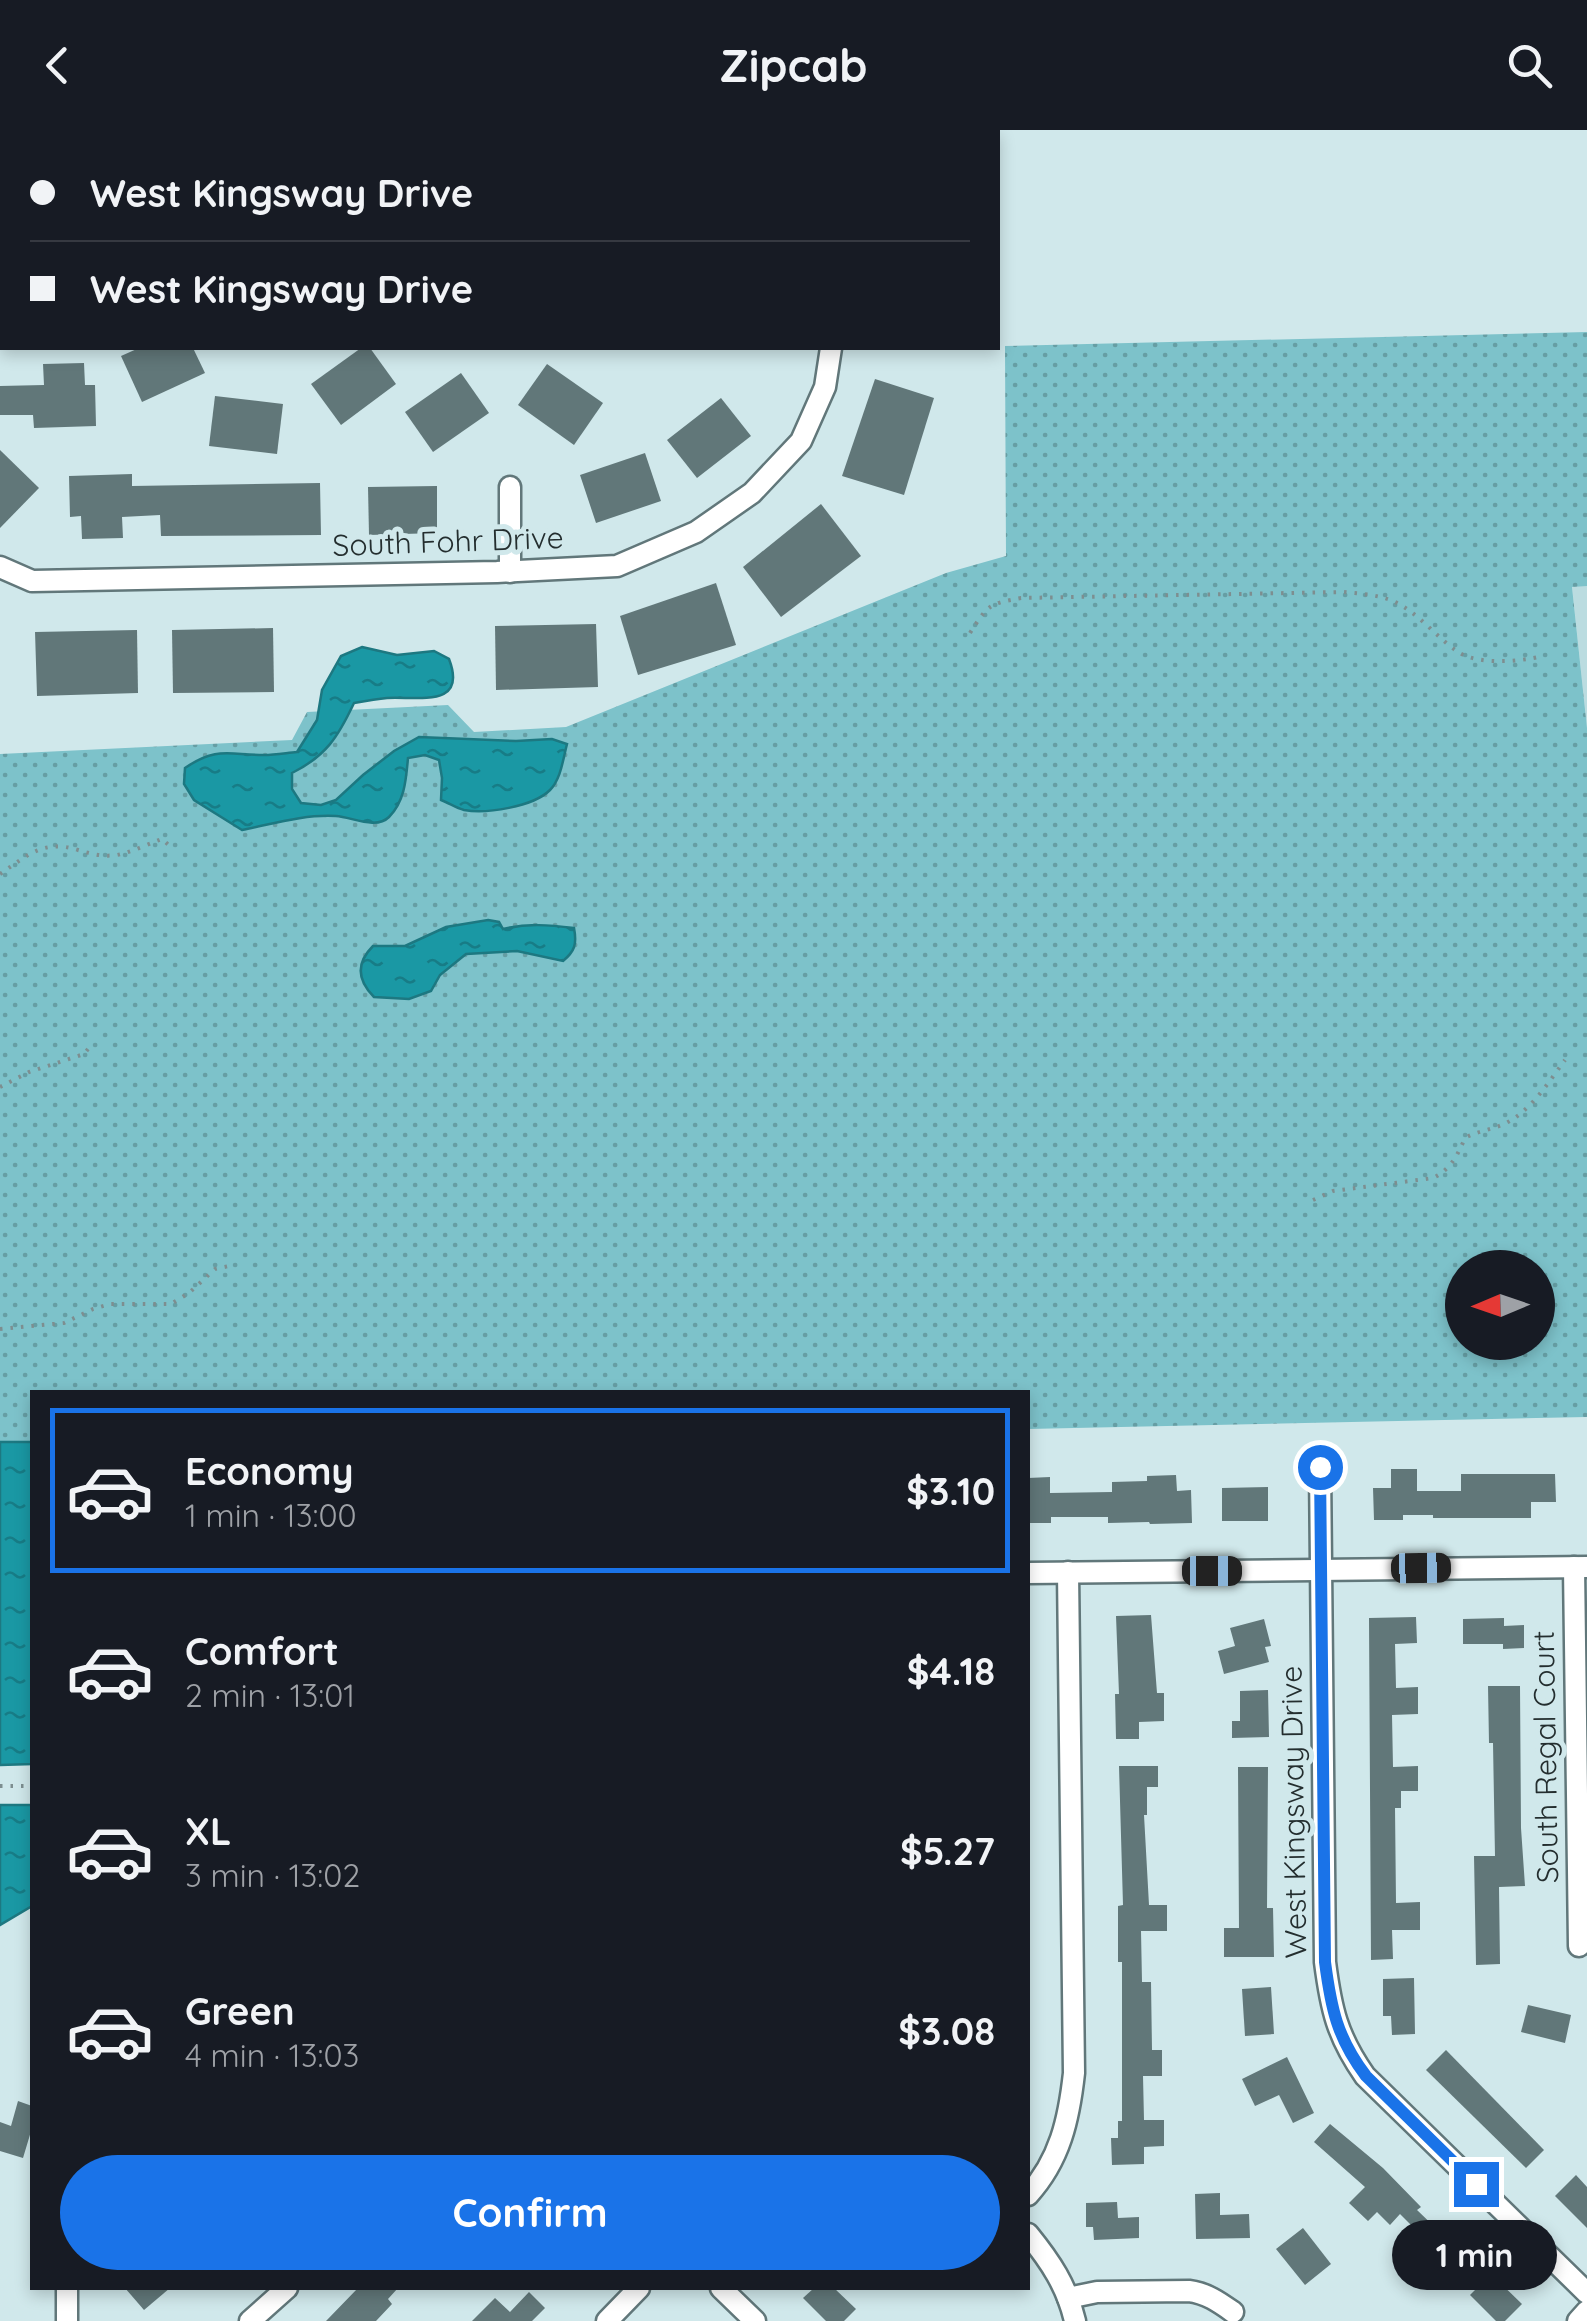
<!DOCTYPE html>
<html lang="en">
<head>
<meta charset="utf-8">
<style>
	:root { --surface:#171b24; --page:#242831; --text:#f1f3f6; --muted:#9ea1a6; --line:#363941; --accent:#1a73e8 }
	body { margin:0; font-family:Quicksand,sans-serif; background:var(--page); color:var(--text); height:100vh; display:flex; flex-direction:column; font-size:38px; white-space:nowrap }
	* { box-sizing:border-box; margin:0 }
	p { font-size:32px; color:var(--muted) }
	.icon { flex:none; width:55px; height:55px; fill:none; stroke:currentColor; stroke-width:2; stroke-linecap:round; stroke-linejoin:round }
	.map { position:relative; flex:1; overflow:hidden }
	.panel { position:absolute; left:30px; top:1260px; width:1000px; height:900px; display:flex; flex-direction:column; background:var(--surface); border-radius:0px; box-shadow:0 5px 15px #0003 }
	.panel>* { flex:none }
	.guide { position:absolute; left:0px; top:0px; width:1000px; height:220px; box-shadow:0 5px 15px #0003; display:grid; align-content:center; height:220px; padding:0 30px; background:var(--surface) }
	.needle { width:65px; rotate:268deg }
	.tools { position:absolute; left:1445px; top:1120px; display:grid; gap:20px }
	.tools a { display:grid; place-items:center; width:110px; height:110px; border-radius:50%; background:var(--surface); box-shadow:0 5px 15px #0003; font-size:50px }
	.end { position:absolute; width:45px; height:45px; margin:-22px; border:12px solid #1a73e8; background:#fff; box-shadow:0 0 0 5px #fff }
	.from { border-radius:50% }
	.bubble { position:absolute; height:70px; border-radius:35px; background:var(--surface); box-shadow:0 5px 15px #0003; font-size:32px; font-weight:700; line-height:70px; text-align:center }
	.car { position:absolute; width:30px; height:60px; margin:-30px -15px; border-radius:12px; box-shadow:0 0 8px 2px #0007; background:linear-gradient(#222 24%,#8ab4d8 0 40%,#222 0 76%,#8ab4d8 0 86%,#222 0) }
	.guide b { display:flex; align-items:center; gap:35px; height:95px; font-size:38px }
	.guide b+b { border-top:2px solid var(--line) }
	.guide i { width:25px; height:25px; background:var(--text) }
	ul { padding:18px 0 0; list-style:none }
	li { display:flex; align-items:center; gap:30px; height:165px; margin:0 20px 15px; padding:0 10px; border:5px solid transparent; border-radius:0px }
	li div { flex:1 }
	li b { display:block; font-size:38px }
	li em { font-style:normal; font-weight:700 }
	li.selected { border-color:var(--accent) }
	li>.icon { width:90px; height:90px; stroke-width:1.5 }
	.primary-button { display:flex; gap:20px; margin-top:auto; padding:20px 30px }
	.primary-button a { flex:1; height:115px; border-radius:60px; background:var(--accent); color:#fff; font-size:40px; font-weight:700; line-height:115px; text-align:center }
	header { display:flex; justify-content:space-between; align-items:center; height:130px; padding:0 30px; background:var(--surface); font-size:45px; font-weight:700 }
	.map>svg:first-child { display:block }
	.built { fill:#bbdce0 }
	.grass { fill:url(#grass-dots); fill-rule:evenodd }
	.water { fill:url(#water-ripples); stroke:#1d7881; stroke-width:2.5 }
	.building { fill:#617779 }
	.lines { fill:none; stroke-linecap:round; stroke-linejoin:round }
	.street-casing { stroke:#61777a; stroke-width:25 }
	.path { stroke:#7d8e90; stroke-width:4; stroke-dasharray:2.5 8; stroke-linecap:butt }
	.street { stroke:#fff; stroke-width:20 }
	.route { stroke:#1a73e8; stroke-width:12 }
	.labels { text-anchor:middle; stroke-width:10; stroke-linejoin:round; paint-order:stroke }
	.street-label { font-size:30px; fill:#242e2f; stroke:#d0e8eb }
</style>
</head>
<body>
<header><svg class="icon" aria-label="back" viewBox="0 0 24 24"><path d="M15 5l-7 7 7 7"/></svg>Zipcab<svg class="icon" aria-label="search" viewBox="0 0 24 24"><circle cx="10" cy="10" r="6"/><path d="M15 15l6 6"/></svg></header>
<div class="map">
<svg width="1587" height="2191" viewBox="0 0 1587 2191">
	<defs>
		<pattern id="grass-dots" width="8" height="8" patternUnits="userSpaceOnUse" patternTransform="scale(2.5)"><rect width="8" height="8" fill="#7dc2ca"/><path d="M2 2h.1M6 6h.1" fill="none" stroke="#669ea4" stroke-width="1.8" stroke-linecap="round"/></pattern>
		<pattern id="water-ripples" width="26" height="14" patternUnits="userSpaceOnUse" patternTransform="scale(2.5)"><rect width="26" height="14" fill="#1a98a4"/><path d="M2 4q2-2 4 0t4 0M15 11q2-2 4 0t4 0" fill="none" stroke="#177c86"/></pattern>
	</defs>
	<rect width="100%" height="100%" fill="#d0e8eb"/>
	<polygon class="built" points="1572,456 1587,456 1587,598"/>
	<path class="grass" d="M1587 202V456L1572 457 1587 598V1287L1028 1299V1262H32V1320L0 1321V624L292 610 307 582 448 575 474 602 566 597 946 443 1006 426 1005 216ZM1462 1138H1538V1212H1462Z"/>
	<g class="water">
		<path d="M362 517 397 525 434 521 449 529C468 579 417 566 387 568 376 569 365 571 354 573 338 607 326 626 292 643V659L301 673 321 675 336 670 363 645 394 621 419 607 516 611 552 609 567 614C563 629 561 649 550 660 533 677 486 684 464 680 456 678 449 673 441 670L442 648 439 630 425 625 408 628C406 649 405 671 389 687 376 700 352 687 336 686 305 684 272 694 242 700L194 670 184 654 185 638C217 616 229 625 264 625 275 625 286 623 297 622L317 590 322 560 341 526Z"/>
		<path d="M488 790 499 792 503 799C527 793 550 795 574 798 577 814 575 821 563 831L517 821 466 824 440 845 431 861 409 869 374 867C357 850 356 833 373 816H405L446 797Z"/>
		<polygon points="0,1312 32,1312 32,1634 0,1635"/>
		<polygon points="0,1675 32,1675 32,1776 0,1795"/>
	</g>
	<g class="building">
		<polygon points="139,218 193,218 205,243 142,272 121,226"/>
		<polygon points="361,218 370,218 396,254 341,295 311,254"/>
		<polygon points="84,233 85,255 95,255 96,296 34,298 33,285 0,285 0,256 44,255 43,234"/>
		<polygon points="547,234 603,273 574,315 518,275"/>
		<polygon points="461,243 489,283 433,322 405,282"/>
		<polygon points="875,249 934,268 904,365 842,346"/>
		<polygon points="215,266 283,274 277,324 209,316"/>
		<polygon points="721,268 751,306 697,348 667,310"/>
		<polygon points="0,320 39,358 0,398"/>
		<polygon points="645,323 661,371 596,393 580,345"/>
		<polygon points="132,344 132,356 320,353 321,405 161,406 160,385 122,387 123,408 82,409 81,386 70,387 69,346"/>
		<polygon points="437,356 437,403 369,405 368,357"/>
		<polygon points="821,374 861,426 781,487 743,437"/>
		<polygon points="716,453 736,515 638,545 620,486"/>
		<polygon points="596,494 598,557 496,560 495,496"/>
		<polygon points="273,498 274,562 173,563 172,500"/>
		<polygon points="137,500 138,563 37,566 35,502"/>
		<polygon points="1391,1339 1417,1339 1417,1361 1461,1361 1461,1344 1555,1344 1556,1372 1531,1372 1531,1388 1433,1388 1433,1385 1403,1385 1403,1390 1374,1390 1373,1358 1391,1358"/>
		<polygon points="1176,1345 1177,1361 1191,1360 1192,1393 1150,1394 1149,1392 1108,1393 1108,1387 1051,1387 1051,1393 1028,1393 1028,1348 1050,1347 1050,1363 1112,1362 1112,1352 1147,1351 1147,1346"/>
		<polygon points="1268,1357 1268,1391 1222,1391 1222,1358"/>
		<polygon points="1151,1485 1157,1563 1164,1563 1164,1591 1139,1592 1139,1609 1116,1609 1115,1564 1119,1564 1116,1486"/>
		<polygon points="1416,1487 1417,1513 1395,1514 1396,1558 1418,1557 1418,1584 1392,1585 1393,1637 1418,1636 1418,1661 1401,1661 1401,1678 1395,1678 1396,1773 1420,1772 1420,1800 1392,1800 1393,1829 1371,1830 1369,1488"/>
		<polygon points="1504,1488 1504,1496 1524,1495 1524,1518 1503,1519 1503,1514 1463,1514 1463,1489"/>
		<polygon points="1264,1489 1271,1516 1265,1517 1269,1532 1224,1544 1218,1521 1235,1516 1230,1498"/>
		<polygon points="1488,1556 1520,1556 1521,1698 1525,1756 1499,1757 1500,1834 1476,1835 1474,1726 1495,1726 1493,1613 1489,1613"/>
		<polygon points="1268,1560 1269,1607 1232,1608 1232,1591 1240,1591 1240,1561"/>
		<polygon points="1119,1636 1158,1636 1158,1657 1147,1657 1147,1685 1144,1685 1149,1775 1167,1775 1167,1801 1141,1801 1142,1852 1151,1852 1152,1920 1162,1920 1162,1946 1143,1946 1144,1990 1164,1990 1164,2016 1144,2017 1144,2034 1112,2035 1111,2008 1118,2008 1118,1991 1122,1991 1122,1832 1118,1832 1118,1776 1123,1775"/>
		<polygon points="1238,1637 1268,1637 1267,1778 1273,1778 1274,1827 1224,1827 1224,1798 1239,1798"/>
		<polygon points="1414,1848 1415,1904 1392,1905 1391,1886 1383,1886 1383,1849"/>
		<polygon points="1271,1857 1274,1904 1245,1906 1242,1859"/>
		<polygon points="1528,1875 1571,1885 1565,1913 1521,1902"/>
		<polygon points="1446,1920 1544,2020 1526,2038 1426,1940"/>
		<polygon points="1287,1927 1314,1983 1293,1993 1279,1965 1255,1976 1242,1949"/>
		<polygon points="18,1971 32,1976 32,1998 23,2028 0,2021 0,1992 11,1996"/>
		<polygon points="1330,1994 1383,2038 1421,2077 1417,2080 1445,2107 1449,2104 1469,2123 1446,2146 1415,2115 1423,2107 1400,2084 1390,2095 1377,2082 1368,2091 1349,2073 1365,2057 1314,2012"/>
		<polygon points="1576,2045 1587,2057 1587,2098 1555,2066"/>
		<polygon points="1220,2063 1220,2085 1249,2084 1250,2108 1196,2109 1195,2064"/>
		<polygon points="1117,2072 1118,2088 1139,2087 1139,2108 1094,2110 1093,2097 1086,2097 1086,2073"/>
		<polygon points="1303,2098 1331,2134 1305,2155 1276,2119"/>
		<polygon points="1491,2144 1522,2174 1505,2191 1496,2191 1470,2165"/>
		<polygon points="125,2158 170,2158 144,2180"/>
		<polygon points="358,2158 398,2158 388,2169 392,2174 376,2191 326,2191"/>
		<polygon points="814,2158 834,2158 856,2179 844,2191 826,2191 803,2168"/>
		<polygon points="529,2162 545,2178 532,2191 472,2191 495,2168 510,2182"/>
	</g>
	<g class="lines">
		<g class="street-casing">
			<g id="street">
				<polyline points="224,0 224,2"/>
				<polyline points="811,0 812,2"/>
				<polyline points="0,188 2,188"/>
				<polyline points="0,437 32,451 497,442 617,436 696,402 752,363 801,311 825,257 831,218"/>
				<polyline points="510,442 510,357"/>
				<path d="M1320 1337 1325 1832C1331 1879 1337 1906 1365 1946L1587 2163"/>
				<polyline points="1574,1437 1579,1816"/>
				<polyline points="1028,1443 1587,1437"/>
				<path d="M1028 2065C1060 2030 1069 1989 1074 1943L1068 1442"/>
				<path d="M1028 2104C1050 2131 1067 2156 1075 2191"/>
				<polyline points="67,2158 67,2191"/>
				<polyline points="721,2158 755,2191"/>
				<path d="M1068 2168 1097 2162 1189 2161C1206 2163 1219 2172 1233 2182"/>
				<polyline points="250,2191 287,2158"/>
				<polyline points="607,2191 639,2158"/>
				<polyline points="1578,2191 1587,2181"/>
			</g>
		</g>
		<g class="path">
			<path d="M970 503C988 475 988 474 1021 468L1343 462C1364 464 1386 465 1404 477 1423 489 1439 509 1458 522 1477 535 1520 532 1542 526"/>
			<path d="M0 744C28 725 44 709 78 720 91 724 103 727 117 725 132 722 148 714 162 709L173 719"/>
			<polyline points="0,957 29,942 84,924 88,919"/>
			<path d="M1313 1070 1333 1061 1433 1048C1451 1039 1457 1026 1465 1008 1477 1001 1491 1000 1504 994 1530 982 1548 953 1565 930"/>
			<polyline points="0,1199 64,1193 93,1179 110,1174 171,1174 189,1163 215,1139 229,1136"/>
			<polyline points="0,1656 32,1656"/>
		</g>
		<use href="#street" class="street"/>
	</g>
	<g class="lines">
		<path class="route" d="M1320 1337 1325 1832C1331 1878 1337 1908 1366 1946L1476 2054"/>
	</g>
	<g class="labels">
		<g class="street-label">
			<text transform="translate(448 412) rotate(-2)" y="10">South Fohr Drive</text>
			<text transform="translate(1546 1627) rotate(-91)" y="10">South Regal Court</text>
			<text transform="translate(1294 1682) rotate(-91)" y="10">West Kingsway Drive</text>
		</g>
	</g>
</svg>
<div class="tools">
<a><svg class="needle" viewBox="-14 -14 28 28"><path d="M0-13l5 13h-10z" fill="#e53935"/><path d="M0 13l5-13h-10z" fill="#9ea1a6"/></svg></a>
</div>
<i class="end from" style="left:1320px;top:1337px"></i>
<i class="end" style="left:1476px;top:2054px"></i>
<div class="bubble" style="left:1392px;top:2090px;width:165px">1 min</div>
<i class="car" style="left:1421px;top:1438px;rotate:89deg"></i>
<i class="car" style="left:1212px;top:1441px;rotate:90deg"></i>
<div class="guide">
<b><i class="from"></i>West Kingsway Drive</b>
<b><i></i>West Kingsway Drive</b>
</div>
<section class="panel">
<ul>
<li class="selected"><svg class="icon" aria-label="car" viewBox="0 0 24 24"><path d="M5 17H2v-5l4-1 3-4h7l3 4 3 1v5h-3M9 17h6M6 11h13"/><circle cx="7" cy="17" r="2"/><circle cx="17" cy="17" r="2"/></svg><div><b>Economy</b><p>1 min · 13:00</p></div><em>$3.10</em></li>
<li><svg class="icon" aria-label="car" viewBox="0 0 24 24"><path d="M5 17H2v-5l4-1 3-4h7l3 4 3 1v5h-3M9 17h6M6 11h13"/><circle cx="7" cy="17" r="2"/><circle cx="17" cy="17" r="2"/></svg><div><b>Comfort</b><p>2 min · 13:01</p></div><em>$4.18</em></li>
<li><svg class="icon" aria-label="car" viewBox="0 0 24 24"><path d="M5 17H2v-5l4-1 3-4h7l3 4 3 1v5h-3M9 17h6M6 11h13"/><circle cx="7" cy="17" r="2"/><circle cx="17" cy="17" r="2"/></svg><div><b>XL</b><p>3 min · 13:02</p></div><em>$5.27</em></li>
<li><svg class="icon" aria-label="car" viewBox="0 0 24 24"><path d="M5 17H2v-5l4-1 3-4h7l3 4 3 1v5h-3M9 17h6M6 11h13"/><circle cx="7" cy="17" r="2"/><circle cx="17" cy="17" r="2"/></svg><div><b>Green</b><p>4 min · 13:03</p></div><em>$3.08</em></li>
</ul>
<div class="primary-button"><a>Confirm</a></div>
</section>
</div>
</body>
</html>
